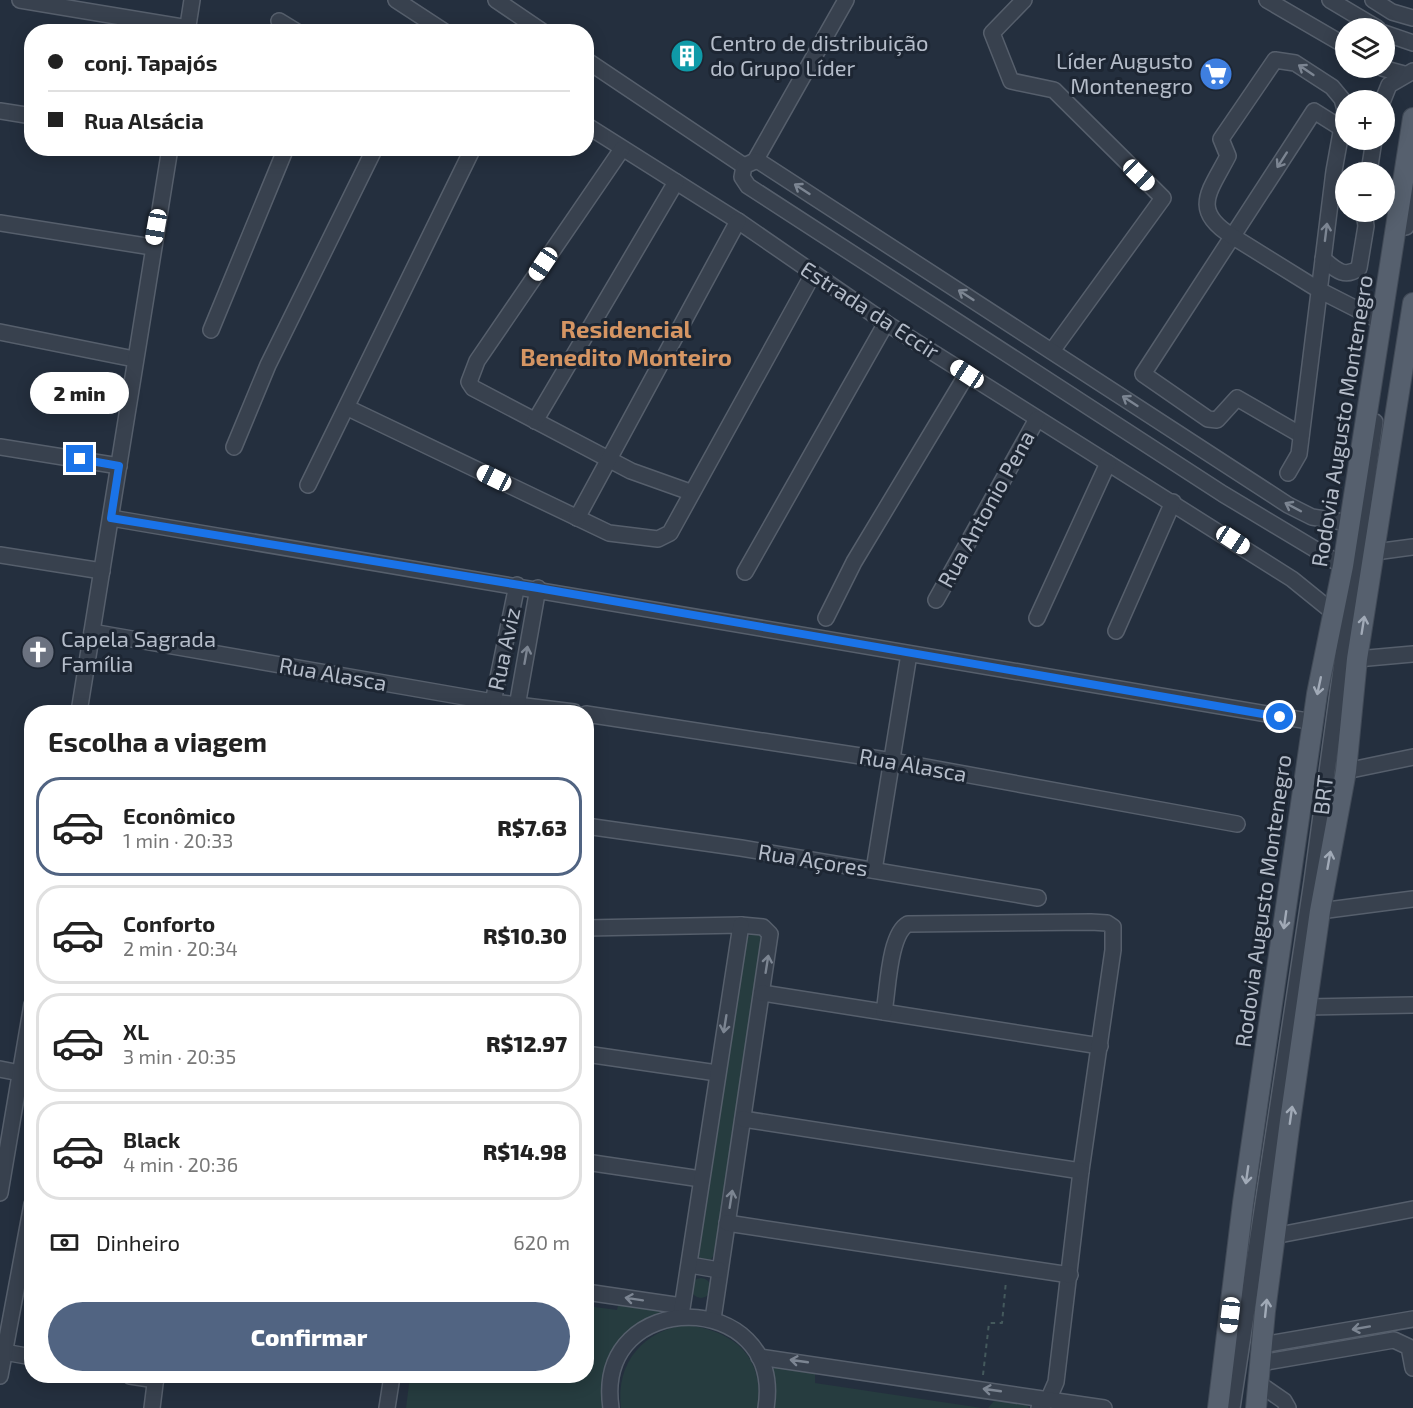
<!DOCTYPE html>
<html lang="pt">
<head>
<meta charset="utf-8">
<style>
	:root { --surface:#fff; --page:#f6f6f6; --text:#222; --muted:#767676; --line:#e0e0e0; --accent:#516482 }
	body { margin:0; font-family:"Exo 2",sans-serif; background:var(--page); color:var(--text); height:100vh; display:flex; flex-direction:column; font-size:22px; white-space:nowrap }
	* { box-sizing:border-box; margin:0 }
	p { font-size:20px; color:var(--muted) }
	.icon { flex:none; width:33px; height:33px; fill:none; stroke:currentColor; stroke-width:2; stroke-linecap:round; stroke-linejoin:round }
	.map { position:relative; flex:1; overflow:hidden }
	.drawer { position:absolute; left:24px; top:705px; width:570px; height:678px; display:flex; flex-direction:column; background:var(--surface); border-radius:24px; box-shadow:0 3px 15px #0003 }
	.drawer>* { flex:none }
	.guide { position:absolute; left:24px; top:24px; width:570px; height:132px; border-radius:24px; box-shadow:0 3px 15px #0003; display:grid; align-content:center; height:132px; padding:0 24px; background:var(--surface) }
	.buttons { position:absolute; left:1335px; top:18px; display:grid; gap:12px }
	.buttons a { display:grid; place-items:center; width:60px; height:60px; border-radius:50%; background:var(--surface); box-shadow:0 3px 15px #0003; font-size:30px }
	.end { position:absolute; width:27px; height:27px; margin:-14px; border:8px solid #1a73e8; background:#fff; box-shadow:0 0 0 3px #fff }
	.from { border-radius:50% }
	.bubble { position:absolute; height:42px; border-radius:21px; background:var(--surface); box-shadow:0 3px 15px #0003; font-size:20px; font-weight:800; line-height:42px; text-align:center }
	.car { position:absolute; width:18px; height:36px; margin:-18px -9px; border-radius:8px; box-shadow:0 0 4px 2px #0007; background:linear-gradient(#fff 24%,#345 0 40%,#fff 0 76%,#345 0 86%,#fff 0) }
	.guide b { display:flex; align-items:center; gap:21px; height:57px; font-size:22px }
	.guide b+b { border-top:2px solid var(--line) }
	.guide i { width:15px; height:15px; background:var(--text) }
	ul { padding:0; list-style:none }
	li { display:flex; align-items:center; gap:18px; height:99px; margin:0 12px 9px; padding:0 12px; border:3px solid var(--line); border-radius:24px }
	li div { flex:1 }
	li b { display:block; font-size:22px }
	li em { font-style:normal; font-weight:800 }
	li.on { border-color:var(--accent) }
	li>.icon { width:54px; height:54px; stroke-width:1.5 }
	h2 { padding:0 24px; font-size:27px; line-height:72px }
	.pay { display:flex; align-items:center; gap:15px; height:66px; padding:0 24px; font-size:22px }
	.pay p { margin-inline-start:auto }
	.button { display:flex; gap:12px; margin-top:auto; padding:12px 24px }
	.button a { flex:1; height:69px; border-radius:36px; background:var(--accent); color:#fff; font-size:24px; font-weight:800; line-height:69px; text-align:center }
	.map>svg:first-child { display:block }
	.green { fill:#263c3f }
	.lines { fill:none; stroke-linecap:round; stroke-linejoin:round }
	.minor-casing { stroke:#565f6c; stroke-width:18 }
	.major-casing { stroke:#414a57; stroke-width:22 }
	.path { stroke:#44595c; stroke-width:2; stroke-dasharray:4.5 4.5; stroke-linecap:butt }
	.minor { stroke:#38414e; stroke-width:15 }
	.major { stroke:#56606e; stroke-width:20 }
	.oneway { stroke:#7c8592 }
	.oneway2 { stroke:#a1aab7 }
	.route { stroke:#1a73e8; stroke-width:8 }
	.labels { text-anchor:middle; stroke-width:6; stroke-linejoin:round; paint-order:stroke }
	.poi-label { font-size:22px; fill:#b4bcc9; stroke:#1d2633; text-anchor:start }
	.street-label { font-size:22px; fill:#b4bcc9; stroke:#1d2633 }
	.neighbourhood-label { font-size:24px; font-weight:bold; fill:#d59563; stroke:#1d2633 }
</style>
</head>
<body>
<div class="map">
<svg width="1413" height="1408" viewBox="0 0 1413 1408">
	<rect width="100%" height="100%" fill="#242f3e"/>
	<g class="green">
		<polygon points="752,934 760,935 763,941 714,1255 709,1262 700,1260 698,1252 747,937"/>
		<circle cx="701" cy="1288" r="10"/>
		<path d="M619 1301 663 1306V1311C623 1326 595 1364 603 1408H406L410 1376H586L587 1306 617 1310Z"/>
		<path d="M688 1325C735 1332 764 1356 758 1408H621C615 1363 644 1329 688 1325Z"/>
		<polygon points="776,1367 815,1371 815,1383 982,1408 772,1408 771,1370"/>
		<polygon points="994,1401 1025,1403 1029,1408 988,1408"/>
	</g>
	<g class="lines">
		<g class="minor-casing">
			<g id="minor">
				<polyline points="20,0 188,28"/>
				<polyline points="396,0 445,32"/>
				<polyline points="496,0 543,32"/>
				<polyline points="1024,0 992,33 1011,81 1054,90 1163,198 1052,351"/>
				<polyline points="1267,0 1346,46"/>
				<polyline points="1330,0 1377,28"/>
				<polyline points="1373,0 1392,12 1413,18"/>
				<polyline points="279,21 297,32"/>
				<polyline points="187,32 192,0"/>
				<polyline points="1384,33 1413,43"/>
				<polyline points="586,60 744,166"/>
				<polyline points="1382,68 1404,74"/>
				<polyline points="1383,100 1389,85 1413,71"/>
				<polyline points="0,111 32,116"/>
				<polyline points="586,125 738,221 886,323 1292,579 1334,613"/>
				<polyline points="622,149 477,361 469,382 473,388 631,471 690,492"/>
				<polyline points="755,161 846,0"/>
				<polyline points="1369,172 1374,140"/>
				<polyline points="0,223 152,247"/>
				<polyline points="1406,227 1413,182"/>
				<path d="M1323 259C1335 269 1344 279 1359 268L1366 226 1364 212"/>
				<polyline points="211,330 286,148"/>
				<polyline points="0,332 134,359"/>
				<polyline points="348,408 609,533 658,539 670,533 813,274"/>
				<polyline points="535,421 676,182"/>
				<polyline points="1301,435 1237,398 1217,420 1208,419 1143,374 1314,111 1341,128"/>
				<polyline points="0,447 119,466"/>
				<polyline points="234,447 268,365 375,148"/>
				<path d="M1288 473 1299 454 1334 171 1345 110 1342 99 1332 87 1295 63 1275 60 1221 139 1228 156C1210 191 1190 210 1232 236L1319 290 1382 322"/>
				<polyline points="308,485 473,148"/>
				<polyline points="111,518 1314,722"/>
				<polyline points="577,518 738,221"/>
				<polyline points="1375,552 1413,547"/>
				<polyline points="0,555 102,571"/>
				<polyline points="1343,566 1223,494 748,186 742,177 744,166 755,161 760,162 1288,505 1312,517 1349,523"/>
				<polyline points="745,572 886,323"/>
				<polyline points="936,600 1037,419"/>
				<polyline points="826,618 854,562 967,374"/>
				<polyline points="1037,618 1108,463"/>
				<polyline points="1116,631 1173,502"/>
				<polyline points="92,632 493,702 574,712"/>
				<polyline points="1357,659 1413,654"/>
				<polyline points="79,712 170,148"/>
				<polyline points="491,712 517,585"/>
				<polyline points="516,712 538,588"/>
				<polyline points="586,714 893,761 1237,824"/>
				<polyline points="1346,771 1413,757"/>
				<polyline points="586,826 741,848 1038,898"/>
				<polyline points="874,870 909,654"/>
				<polyline points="1320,911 1413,899"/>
				<polyline points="586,928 741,925 763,927 770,934 713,1319"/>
				<polyline points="762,993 1100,1046"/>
				<polyline points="1307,1007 1413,1005"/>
				<path d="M884 1012C888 990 889 934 908 924L1091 922 1107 923 1113 927V950L1081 1171 1056 1382 1049 1398 1039 1408"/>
				<polyline points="586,1054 717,1073"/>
				<polyline points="0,1069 20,1073"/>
				<polyline points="743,1119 1081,1171"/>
				<polyline points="586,1162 701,1179"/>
				<polyline points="0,1193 32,1004"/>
				<polyline points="727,1223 1070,1275"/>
				<polyline points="1274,1236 1413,1209"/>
				<polyline points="690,1265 719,1270"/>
				<polyline points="586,1292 682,1306"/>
				<polyline points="681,1315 741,925"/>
				<polyline points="1262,1345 1413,1319"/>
				<polyline points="4,1352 32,1357"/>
				<polyline points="759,1357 1104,1408"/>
				<polyline points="1261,1363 1394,1340 1409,1347 1413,1368"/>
				<polyline points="0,1376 32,1204"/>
				<polyline points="130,1376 156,1380"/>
				<polyline points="1258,1383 1284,1401 1288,1408"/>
				<polyline points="152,1408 156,1376"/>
				<polyline points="387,1408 392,1376"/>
				<path d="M611 1408C593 1286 785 1288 766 1408"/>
				<polyline points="1232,1408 1312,881 1375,422"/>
			</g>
		</g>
		<g class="major-casing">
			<g id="major">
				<polyline points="1218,1408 1243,1203 1317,694 1343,566 1413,118"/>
				<polyline points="1256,1408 1265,1311 1290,1121 1320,911 1346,771 1357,659 1413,303"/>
			</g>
		</g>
		<polyline class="path" points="983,1375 989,1323 1002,1323 1006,1281"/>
		<use href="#minor" class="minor"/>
		<use href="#major" class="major"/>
	</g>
	<defs><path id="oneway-shaft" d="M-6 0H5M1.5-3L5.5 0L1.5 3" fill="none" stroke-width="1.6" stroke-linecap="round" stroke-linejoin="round" transform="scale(1.5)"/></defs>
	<g class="oneway">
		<use href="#oneway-shaft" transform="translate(1306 70) rotate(-146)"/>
		<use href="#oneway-shaft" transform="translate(1282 160) rotate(123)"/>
		<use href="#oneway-shaft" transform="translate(802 189) rotate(-147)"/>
		<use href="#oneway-shaft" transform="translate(1326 232) rotate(-83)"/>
		<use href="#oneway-shaft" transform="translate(966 295) rotate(-147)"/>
		<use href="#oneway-shaft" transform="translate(1130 401) rotate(-147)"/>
		<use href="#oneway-shaft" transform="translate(1293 507) rotate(-152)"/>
		<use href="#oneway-shaft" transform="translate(526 655) rotate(-80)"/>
		<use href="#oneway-shaft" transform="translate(767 964) rotate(-81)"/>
		<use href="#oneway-shaft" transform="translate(725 1024) rotate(99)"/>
		<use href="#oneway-shaft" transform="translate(731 1199) rotate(-81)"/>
		<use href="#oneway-shaft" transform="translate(634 1299) rotate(-171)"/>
		<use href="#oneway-shaft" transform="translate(1361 1328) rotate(170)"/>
		<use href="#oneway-shaft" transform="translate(799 1361) rotate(-172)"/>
		<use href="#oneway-shaft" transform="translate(992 1390) rotate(-172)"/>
	</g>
	<g class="oneway2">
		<use href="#oneway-shaft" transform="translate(1363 625) rotate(-81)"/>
		<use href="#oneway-shaft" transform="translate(1319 686) rotate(102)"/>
		<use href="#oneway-shaft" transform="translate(1329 860) rotate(-80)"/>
		<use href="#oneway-shaft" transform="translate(1285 920) rotate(98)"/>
		<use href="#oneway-shaft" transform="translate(1291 1115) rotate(-82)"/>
		<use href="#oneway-shaft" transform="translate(1247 1175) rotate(98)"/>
		<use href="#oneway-shaft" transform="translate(1266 1308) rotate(-84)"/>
	</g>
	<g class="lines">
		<polyline class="route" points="80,459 119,466 111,518 538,588 1280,717"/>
	</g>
	<defs>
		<g id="building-disc" transform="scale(1.725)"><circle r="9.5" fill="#0f9aa8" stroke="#1d2633"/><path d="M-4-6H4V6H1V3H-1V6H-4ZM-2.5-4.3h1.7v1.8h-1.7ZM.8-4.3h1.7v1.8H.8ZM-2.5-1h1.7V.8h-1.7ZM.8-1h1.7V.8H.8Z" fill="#fff"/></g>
		<g id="supermarket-disc" transform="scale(1.725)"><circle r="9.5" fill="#3f7fe0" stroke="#1d2633"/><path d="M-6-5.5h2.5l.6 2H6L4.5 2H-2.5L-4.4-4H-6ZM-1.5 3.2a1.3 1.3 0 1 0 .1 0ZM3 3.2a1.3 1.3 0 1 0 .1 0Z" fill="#fff"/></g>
		<g id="church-disc" transform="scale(1.725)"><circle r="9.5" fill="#6b7280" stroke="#1d2633"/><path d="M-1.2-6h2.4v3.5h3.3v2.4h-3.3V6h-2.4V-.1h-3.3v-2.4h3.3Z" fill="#fff"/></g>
	</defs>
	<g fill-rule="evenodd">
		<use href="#building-disc" x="687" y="56"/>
		<use href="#supermarket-disc" x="1216" y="74"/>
		<use href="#church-disc" x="38" y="652"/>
	</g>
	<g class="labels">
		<g class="poi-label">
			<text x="710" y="51">Centro de distribuição<tspan x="710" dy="25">do Grupo Líder</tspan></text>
			<text x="1193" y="69" text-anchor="end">Líder Augusto<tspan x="1193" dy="25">Montenegro</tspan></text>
			<text x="61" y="647">Capela Sagrada<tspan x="61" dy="25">Família</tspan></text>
		</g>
		<g class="street-label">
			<text transform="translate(870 310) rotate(33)" y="8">Estrada da Eccir</text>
			<text transform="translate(1342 421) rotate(-81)" y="8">Rodovia Augusto Montenegro</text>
			<text transform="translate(986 509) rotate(-61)" y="8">Rua Antonio Pena</text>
			<text transform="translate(504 649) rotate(-78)" y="8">Rua Aviz</text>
			<text transform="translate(333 674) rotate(10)" y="8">Rua Alasca</text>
			<text transform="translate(913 765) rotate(10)" y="8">Rua Alasca</text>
			<text transform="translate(1323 795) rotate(-83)" y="8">BRT</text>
			<text transform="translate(813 860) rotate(9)" y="8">Rua Açores</text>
			<text transform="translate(1263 901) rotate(-82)" y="8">Rodovia Augusto Montenegro</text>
		</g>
		<g class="neighbourhood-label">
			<text x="626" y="338">Residencial<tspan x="626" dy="28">Benedito Monteiro</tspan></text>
		</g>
	</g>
</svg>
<div class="buttons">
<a><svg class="icon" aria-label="layers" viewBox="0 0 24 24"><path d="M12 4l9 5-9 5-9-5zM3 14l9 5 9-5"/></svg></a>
<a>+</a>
<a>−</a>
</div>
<i class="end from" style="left:1280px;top:717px"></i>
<i class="end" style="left:80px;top:459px"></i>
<div class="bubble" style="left:30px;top:372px;width:99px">2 min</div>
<i class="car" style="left:1139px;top:175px;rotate:134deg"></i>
<i class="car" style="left:156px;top:227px;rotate:190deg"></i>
<i class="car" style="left:543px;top:264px;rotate:214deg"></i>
<i class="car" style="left:967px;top:374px;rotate:303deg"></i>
<i class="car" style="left:494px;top:478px;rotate:296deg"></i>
<i class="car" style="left:1233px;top:540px;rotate:123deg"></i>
<i class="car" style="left:1230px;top:1315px;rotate:187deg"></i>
<div class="guide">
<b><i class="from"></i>conj. Tapajós</b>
<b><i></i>Rua Alsácia</b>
</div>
<section class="drawer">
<h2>Escolha a viagem</h2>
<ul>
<li class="on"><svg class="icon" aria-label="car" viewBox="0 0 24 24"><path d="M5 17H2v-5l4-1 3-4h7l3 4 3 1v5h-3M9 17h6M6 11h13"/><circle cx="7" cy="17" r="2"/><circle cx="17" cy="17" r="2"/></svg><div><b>Econômico</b><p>1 min · 20:33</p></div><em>R$7.63</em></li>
<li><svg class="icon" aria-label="car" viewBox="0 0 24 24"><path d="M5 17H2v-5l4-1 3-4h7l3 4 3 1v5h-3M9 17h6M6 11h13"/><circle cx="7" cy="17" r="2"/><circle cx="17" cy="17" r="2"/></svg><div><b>Conforto</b><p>2 min · 20:34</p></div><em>R$10.30</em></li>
<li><svg class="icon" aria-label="car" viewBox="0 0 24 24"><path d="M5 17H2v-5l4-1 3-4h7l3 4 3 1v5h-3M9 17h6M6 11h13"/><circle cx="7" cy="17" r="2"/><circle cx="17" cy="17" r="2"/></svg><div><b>XL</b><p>3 min · 20:35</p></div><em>R$12.97</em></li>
<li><svg class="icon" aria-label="car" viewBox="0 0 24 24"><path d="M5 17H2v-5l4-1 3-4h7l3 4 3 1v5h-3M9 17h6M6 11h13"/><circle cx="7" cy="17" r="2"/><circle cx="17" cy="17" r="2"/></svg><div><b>Black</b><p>4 min · 20:36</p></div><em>R$14.98</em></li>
</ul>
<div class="pay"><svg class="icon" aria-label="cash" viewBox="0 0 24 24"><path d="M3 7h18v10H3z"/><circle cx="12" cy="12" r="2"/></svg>Dinheiro<p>620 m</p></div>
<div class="button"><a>Confirmar</a></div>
</section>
</div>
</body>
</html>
